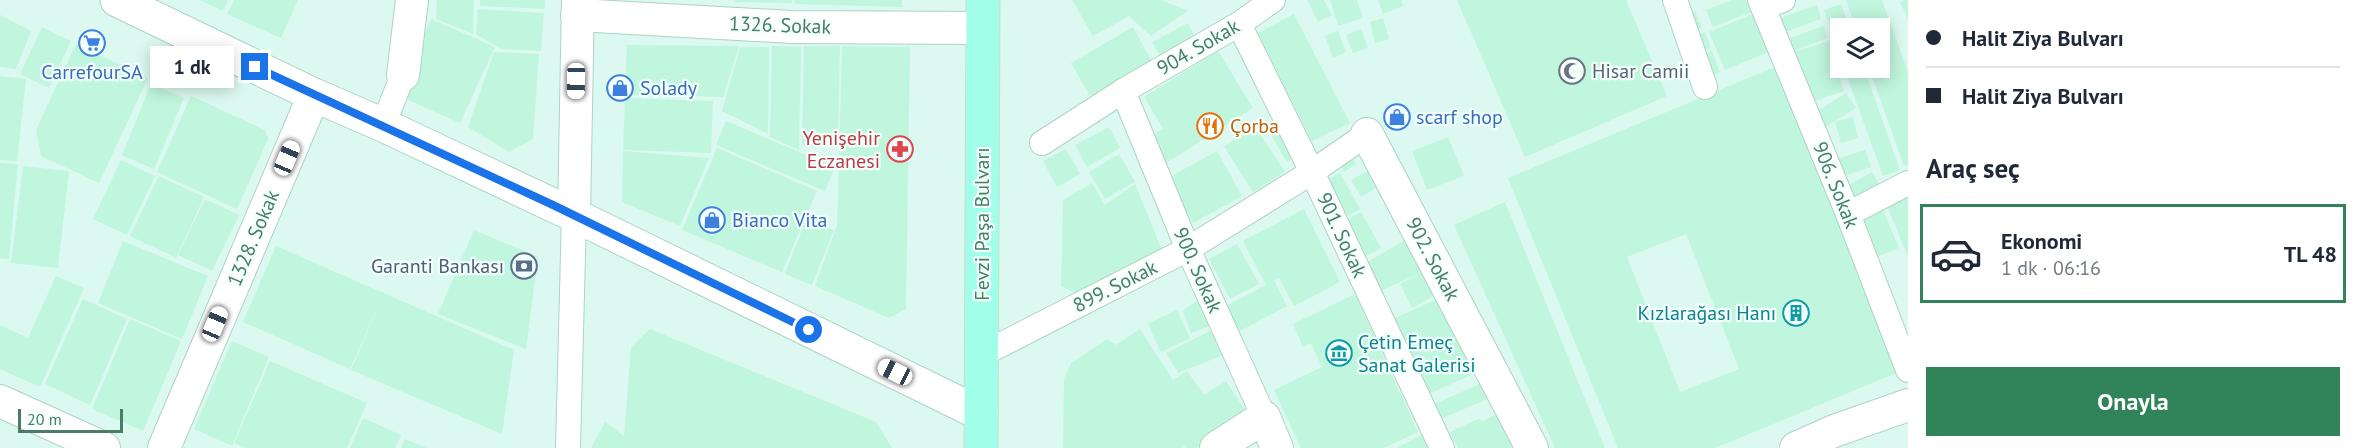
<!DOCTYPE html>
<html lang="tr">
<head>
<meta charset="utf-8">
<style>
	:root { --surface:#fff; --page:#f6f6f7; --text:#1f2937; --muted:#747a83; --line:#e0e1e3; --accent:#31835a }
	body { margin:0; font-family:"PT Sans",sans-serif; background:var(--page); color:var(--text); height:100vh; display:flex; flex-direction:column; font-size:22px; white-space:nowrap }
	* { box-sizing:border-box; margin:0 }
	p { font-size:20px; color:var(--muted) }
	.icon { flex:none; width:33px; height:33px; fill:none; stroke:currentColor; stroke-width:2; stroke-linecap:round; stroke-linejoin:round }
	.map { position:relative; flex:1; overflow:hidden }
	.side { display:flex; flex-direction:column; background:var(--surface); width:450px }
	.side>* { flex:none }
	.guide { display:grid; align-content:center; height:132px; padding:0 18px; background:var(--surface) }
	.controls { position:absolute; left:1830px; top:18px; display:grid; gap:12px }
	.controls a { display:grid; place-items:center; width:60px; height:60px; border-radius:0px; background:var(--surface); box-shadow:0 3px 15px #0003; font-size:30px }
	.scale { position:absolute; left:18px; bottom:15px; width:105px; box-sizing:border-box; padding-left:6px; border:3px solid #4a7d63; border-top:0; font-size:16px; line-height:21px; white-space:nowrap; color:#4a7d63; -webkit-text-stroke:4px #f3fffc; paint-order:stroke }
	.end { position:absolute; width:27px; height:27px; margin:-14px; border:8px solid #1a73e8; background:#fff; box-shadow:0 0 0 3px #fff }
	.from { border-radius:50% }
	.bubble { position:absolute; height:42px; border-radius:0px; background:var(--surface); box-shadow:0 3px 15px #0003; font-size:20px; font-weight:600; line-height:42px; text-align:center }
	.car { position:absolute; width:18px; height:36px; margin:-18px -9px; border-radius:8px; box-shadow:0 0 4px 2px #0007; background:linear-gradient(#fff 24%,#345 0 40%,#fff 0 76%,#345 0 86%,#fff 0) }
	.guide b { display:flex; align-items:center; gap:21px; height:57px; font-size:22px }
	.guide b+b { border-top:2px solid var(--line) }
	.guide i { width:15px; height:15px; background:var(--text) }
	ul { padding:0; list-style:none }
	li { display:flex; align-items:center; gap:18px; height:99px; margin:0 12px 9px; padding:0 6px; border:3px solid transparent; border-radius:0px }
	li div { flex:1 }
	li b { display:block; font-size:22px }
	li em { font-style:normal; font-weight:600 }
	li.on { border-color:var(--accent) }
	li>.icon { width:54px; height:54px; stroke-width:1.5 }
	h2 { padding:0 18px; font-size:27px; line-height:72px }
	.cta { display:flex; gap:12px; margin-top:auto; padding:12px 18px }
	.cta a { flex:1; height:69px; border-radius:0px; background:var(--accent); color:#fff; font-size:24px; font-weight:600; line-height:69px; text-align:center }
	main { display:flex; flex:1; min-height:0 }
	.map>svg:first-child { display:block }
	.residential { fill:#dbf9f0; fill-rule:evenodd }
	.building { fill:#c0f6dd; fill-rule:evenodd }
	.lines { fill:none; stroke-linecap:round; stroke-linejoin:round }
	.pedestrian-casing { stroke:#aed3c3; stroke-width:26 }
	.minor-casing { stroke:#aed3c3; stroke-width:34 }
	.tertiary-casing { stroke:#aed3c3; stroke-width:35 }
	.primary-casing { stroke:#ccdbd3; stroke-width:35 }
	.pedestrian { stroke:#fff; stroke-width:24 }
	.minor { stroke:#fff; stroke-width:32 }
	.tertiary { stroke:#fff; stroke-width:33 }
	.primary { stroke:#a1ffe9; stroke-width:33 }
	.route { stroke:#1a73e8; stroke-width:8 }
	.labels { text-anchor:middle; stroke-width:4.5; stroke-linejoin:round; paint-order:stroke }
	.street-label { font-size:20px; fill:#4a7d63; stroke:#f3fffc }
	.worship-label { font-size:20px; fill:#5b616d; stroke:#f3fffc; text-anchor:start }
	.shop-label { font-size:20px; fill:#366cbe; stroke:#f3fffc; text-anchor:start }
	.food-label { font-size:20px; fill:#c56008; stroke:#f3fffc; text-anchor:start }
	.health-label { font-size:20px; fill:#be3a42; stroke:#f3fffc; text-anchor:end }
	.service-label { font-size:20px; fill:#4e5e75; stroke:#f3fffc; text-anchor:end }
	.culture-label { font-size:20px; fill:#0d838f; stroke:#f3fffc; text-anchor:end }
</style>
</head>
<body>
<main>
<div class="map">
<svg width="1908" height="448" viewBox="0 0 1908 448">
	<rect width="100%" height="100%" fill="#ebfef9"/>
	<path class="residential" d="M0 0H1908V448H0ZM1840 28H1880V68H1840Z"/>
	<g class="building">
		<polygon points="200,0 228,0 223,11"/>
		<polygon points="234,0 298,0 281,38 227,14"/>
		<polygon points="437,0 474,0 473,34 436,19"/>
		<polygon points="480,0 545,0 545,9 480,6"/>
		<polygon points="735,0 792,0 792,3 735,2"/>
		<polygon points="795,0 902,0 902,7 795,4"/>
		<polygon points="1072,0 1161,0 1188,11 1151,36 1129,16 1093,36"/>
		<polygon points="1307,0 1324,0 1332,15 1318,22"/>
		<polygon points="1330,0 1357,0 1363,18 1338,26"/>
		<polygon points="1378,0 1401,0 1403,6 1383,14"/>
		<polygon points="1457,0 1626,0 1667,96 1525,157"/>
		<polygon points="1732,0 1746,0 1751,12 1713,27 1706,10"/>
		<polygon points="1846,0 1882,0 1908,72 1908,165 1904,166 1869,68 1880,68 1880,28 1856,28"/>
		<polygon points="1904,0 1908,0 1908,20 1900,2"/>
		<polygon points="1841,4 1850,28 1840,28 1840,57 1824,10"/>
		<polygon points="1817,5 1821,19 1785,32 1780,18"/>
		<polygon points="478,9 544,13 541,51 501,49 476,34"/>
		<polygon points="1695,11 1702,28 1691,33 1684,16"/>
		<polygon points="1294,14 1350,123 1312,141 1258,33"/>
		<polygon points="1753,14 1768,52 1725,70 1709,32"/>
		<polygon points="0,15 31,31 16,69 0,67"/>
		<polygon points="1383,18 1389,39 1375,43 1370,22"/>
		<polygon points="431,19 495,47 460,123 397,95"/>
		<polygon points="1188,23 1196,39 1161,58 1152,42"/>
		<polygon points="1823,26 1827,38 1794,51 1790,38"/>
		<polygon points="42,27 71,41 49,88 20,74"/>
		<polygon points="1133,27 1151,60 1090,96 1071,63"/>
		<polygon points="1361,29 1368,48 1353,53 1346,35"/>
		<polygon points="1338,31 1346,52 1333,58 1325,36"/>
		<polygon points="1705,32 1711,48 1697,53 1691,38"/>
		<polygon points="1832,40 1839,60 1834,62 1844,91 1811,102 1794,52"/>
		<polygon points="76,44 148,78 99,183 41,156 36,130"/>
		<polygon points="627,45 739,46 723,97 625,95"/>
		<polygon points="772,46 801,47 799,150 770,137"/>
		<polygon points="804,46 840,46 838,145 802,145"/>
		<polygon points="842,46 910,47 906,309 889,318 815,286 837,225"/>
		<polygon points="740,47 769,47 768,134 722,111"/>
		<polygon points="1218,51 1253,108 1166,163 1150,137 1163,128 1144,97"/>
		<polygon points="1712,51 1720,72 1708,78 1699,57"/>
		<polygon points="494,52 539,54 533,139 509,152 468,127"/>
		<path d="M1775 67 1899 372 1715 448H1618L1508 178ZM1686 234 1739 369 1680 392 1627 257Z"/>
		<polygon points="1844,68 1864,68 1900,170 1883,176"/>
		<polygon points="0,76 26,79 17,161 0,160"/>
		<polygon points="151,84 184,98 154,169 122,155"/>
		<polygon points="1846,93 1856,108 1824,128 1815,113"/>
		<polygon points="191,96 265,130 268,139 237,209 157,172"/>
		<polygon points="625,98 713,101 711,153 623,150"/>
		<polygon points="1853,117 1858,138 1841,143 1835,122"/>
		<polygon points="1277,118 1299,155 1287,162 1265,125"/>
		<polygon points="726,121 835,167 825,191 716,145"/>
		<polygon points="1255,126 1285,172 1253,192 1224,146"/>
		<polygon points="1109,127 1120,148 1087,167 1075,145"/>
		<polygon points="1448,137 1464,176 1427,190 1412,151"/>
		<polygon points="717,148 817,191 782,272 682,230"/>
		<polygon points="1066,149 1080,174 1057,187 1043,161"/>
		<polygon points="1865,150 1871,167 1840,177 1834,160"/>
		<polygon points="623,151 709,158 680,226 622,202"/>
		<polygon points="1217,151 1242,196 1193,223 1168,178"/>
		<polygon points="1119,154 1135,182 1105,199 1089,172"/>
		<polygon points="1350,155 1356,164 1344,172 1338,161"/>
		<polygon points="121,160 155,176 127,235 93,219"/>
		<polygon points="0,163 18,164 9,259 0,258"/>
		<polygon points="23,166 69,171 58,268 11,263"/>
		<polygon points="1374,167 1383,184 1361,197 1351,180"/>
		<polygon points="1872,172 1881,187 1857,200 1849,185"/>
		<polygon points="1340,173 1360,209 1340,220 1321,183"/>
		<polygon points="159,176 204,197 176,258 130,236"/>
		<polygon points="1092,183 1105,205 1135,184 1162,250 1082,296 1061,286 1063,200"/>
		<polygon points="1908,191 1908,257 1886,203"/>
		<polygon points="205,199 239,215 212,271 178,255"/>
		<polygon points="1505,202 1605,448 1555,448 1454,225"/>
		<polygon points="1304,209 1340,282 1294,306 1279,278 1274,280 1287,306 1240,331 1226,306 1266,285 1243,241"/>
		<polygon points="1883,210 1899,248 1871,259 1856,221"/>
		<polygon points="1361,212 1381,248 1360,259 1341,223"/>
		<polygon points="806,219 834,230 812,285 785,274"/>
		<polygon points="474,230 538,257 526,349 438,314"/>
		<polygon points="1405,240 1414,240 1441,292 1412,308 1400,284 1418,274 1376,293 1361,266"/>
		<polygon points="123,241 208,276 182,339 98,303"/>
		<polygon points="1237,244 1259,284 1230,299 1209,259"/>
		<polygon points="276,246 514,350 502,434 351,370 382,298 350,369 243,322"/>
		<polygon points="56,276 84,288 40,387 0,369 0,325 28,338"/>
		<polygon points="1355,294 1418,432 1384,448 1301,448 1274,390 1322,367 1311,343 1303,347 1293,324"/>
		<polygon points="1442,297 1475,373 1422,397 1388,321"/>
		<polygon points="1200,298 1213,325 1191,333 1183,311"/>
		<polygon points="83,299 127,319 90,405 45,384"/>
		<polygon points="1177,310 1190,338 1161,352 1148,324"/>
		<polygon points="130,319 181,341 143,431 92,409"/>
		<polygon points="650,329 876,422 892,448 591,448 605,422 624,436 631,347"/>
		<polygon points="1140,329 1173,380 1187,371 1204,395 1226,381 1248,415 1196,448 1186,448 1184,446 1182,448 1063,448 1064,379 1071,363 1107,339 1116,345"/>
		<polygon points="1212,330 1223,355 1178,373 1166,353"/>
		<polygon points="232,341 269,357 232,446 194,429"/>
		<polygon points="270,361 367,403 347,448 246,448 234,443"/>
		<polygon points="1488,380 1494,396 1441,419 1435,404"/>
		<polygon points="1508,408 1528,448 1458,448 1450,432 1480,418 1481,422"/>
		<polygon points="363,418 401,435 395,448 350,448"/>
		<polygon points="1424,434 1431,448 1396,448"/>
		<polygon points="405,439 427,448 401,448"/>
	</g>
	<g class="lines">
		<g class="pedestrian-casing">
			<g id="pedestrian">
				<polyline points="1675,0 1705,87"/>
				<polyline points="1760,0 1848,214 1908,370"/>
				<polyline points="1763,7 1783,0"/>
				<polyline points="1239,24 1312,172 1442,448"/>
				<polyline points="1123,91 1188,249 1264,417"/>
				<polyline points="383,125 403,75"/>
				<polyline points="1042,143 1123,91 1239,24 1273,0"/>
				<polyline points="1848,214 1908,183"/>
				<polyline points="981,355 1188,249 1312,172 1367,134"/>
				<polyline points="568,448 574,215"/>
			</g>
		</g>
		<g class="minor-casing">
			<g id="minor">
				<polyline points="577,15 792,27 983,28"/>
				<polyline points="403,75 412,0"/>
				<polyline points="1367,134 1532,448"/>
				<polyline points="574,215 578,0"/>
				<polyline points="0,401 104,448"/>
				<polyline points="164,448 314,95"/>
				<polyline points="1216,448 1264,417 1277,448"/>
				<polyline points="1796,448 1834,431 1908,405"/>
			</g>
		</g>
		<g class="tertiary-casing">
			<polyline id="tertiary" points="117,0 314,95 383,125 574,215 981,414"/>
		</g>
		<g class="primary-casing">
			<polyline id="primary" points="981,448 983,0"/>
		</g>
		<use href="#pedestrian" class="pedestrian"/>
		<use href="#minor" class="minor"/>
		<use href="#tertiary" class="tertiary"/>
		<use href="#primary" class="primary"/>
	</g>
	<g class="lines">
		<polyline class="route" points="255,67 553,205 809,330"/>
	</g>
	<defs>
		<g id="supermarket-ring" transform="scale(1.35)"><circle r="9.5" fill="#f3fffc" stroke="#3f7fe0" stroke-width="1.5"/><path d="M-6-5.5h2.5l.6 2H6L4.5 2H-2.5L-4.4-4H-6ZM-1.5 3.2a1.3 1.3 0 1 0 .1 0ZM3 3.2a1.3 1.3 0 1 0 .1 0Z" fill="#3f7fe0"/></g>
		<g id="mosque-ring" transform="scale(1.35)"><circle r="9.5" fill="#f3fffc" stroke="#6b7280" stroke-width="1.5"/><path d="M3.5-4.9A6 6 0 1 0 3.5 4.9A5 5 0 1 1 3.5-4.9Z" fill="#6b7280"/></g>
		<g id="shop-ring" transform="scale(1.35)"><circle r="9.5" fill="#f3fffc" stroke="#3f7fe0" stroke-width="1.5"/><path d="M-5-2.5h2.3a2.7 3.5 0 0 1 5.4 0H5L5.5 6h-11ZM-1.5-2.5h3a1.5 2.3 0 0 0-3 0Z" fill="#3f7fe0"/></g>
		<g id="restaurant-ring" transform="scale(1.35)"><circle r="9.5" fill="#f3fffc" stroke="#e8710a" stroke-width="1.5"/><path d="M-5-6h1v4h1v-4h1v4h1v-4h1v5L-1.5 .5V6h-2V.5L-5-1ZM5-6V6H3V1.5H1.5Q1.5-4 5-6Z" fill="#e8710a"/></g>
		<g id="pharmacy-ring" transform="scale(1.35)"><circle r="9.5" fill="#f3fffc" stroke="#e0444e" stroke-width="1.5"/><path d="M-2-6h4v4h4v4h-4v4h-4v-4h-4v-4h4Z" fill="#e0444e"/></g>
		<g id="bank-ring" transform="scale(1.35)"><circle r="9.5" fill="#f3fffc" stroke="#5c6f8a" stroke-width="1.5"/><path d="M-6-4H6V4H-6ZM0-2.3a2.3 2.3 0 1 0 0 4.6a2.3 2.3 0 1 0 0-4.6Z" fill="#5c6f8a"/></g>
		<g id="building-ring" transform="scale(1.35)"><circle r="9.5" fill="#f3fffc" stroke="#0f9aa8" stroke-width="1.5"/><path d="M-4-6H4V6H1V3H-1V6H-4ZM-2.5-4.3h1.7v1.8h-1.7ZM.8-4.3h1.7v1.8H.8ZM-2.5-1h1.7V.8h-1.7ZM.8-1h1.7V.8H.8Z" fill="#0f9aa8"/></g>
		<g id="museum-ring" transform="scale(1.35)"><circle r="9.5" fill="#f3fffc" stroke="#0f9aa8" stroke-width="1.5"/><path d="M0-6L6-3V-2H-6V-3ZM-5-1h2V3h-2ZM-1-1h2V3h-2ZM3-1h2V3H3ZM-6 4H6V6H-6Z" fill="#0f9aa8"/></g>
	</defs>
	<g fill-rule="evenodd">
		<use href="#supermarket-ring" x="92" y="43"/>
		<use href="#mosque-ring" x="1572" y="71"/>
		<use href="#shop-ring" x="620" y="88"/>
		<use href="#shop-ring" x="1397" y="117"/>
		<use href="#restaurant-ring" x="1210" y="126"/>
		<use href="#pharmacy-ring" x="900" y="149"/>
		<use href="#shop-ring" x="712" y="220"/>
		<use href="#bank-ring" x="524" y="266"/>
		<use href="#building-ring" x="1796" y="313"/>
		<use href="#museum-ring" x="1339" y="353"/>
	</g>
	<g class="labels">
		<g class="street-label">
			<text transform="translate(780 25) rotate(2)" y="7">1326. Sokak</text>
			<text transform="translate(1198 47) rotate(-30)" y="7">904. Sokak</text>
			<text transform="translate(1836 185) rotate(68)" y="7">906. Sokak</text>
			<text transform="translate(982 224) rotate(-90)" y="7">Fevzi Paşa Bulvarı</text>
			<text transform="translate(1342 235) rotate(65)" y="7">901. Sokak</text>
			<text transform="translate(253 238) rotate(-67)" y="7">1328. Sokak</text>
			<text transform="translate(1433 259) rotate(62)" y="7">902. Sokak</text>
			<text transform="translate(1198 270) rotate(66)" y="7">900. Sokak</text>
			<text transform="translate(1115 286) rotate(-27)" y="7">899. Sokak</text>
		</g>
		<g class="worship-label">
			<text x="1592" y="78">Hisar Camii</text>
		</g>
		<g class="shop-label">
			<text x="92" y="79" text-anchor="middle">CarrefourSA</text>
			<text x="640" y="95">Solady</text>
			<text x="1416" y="124">scarf shop</text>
			<text x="732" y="227">Bianco Vita</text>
		</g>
		<g class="food-label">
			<text x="1230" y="133">Çorba</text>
		</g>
		<g class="health-label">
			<text x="880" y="145">Yenişehir<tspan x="880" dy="23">Eczanesi</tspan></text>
		</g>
		<g class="service-label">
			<text x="504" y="273">Garanti Bankası</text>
		</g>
		<g class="culture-label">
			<text x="1776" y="320">Kızlarağası Hanı</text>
			<text x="1358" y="349" text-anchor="start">Çetin Emeç<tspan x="1358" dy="23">Sanat Galerisi</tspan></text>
		</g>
	</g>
</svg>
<div class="controls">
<a><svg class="icon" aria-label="layers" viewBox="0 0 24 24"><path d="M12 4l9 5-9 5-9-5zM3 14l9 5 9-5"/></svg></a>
</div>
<div class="scale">20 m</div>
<i class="end from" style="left:809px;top:330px"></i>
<i class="end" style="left:255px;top:67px"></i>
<div class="bubble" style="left:150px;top:46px;width:84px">1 dk</div>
<i class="car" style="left:576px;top:81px;rotate:181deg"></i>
<i class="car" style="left:287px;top:158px;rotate:23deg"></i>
<i class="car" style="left:215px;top:324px;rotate:23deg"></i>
<i class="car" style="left:895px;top:372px;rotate:296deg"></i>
</div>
<section class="side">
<div class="guide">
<b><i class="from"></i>Halit Ziya Bulvarı</b>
<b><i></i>Halit Ziya Bulvarı</b>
</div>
<h2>Araç seç</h2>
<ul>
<li class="on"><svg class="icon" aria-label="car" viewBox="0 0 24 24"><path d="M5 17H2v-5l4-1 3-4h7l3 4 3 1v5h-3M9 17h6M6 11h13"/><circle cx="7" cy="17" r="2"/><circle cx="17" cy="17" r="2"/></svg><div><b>Ekonomi</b><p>1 dk · 06:16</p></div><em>TL 48</em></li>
</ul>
<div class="cta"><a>Onayla</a></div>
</section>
</main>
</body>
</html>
